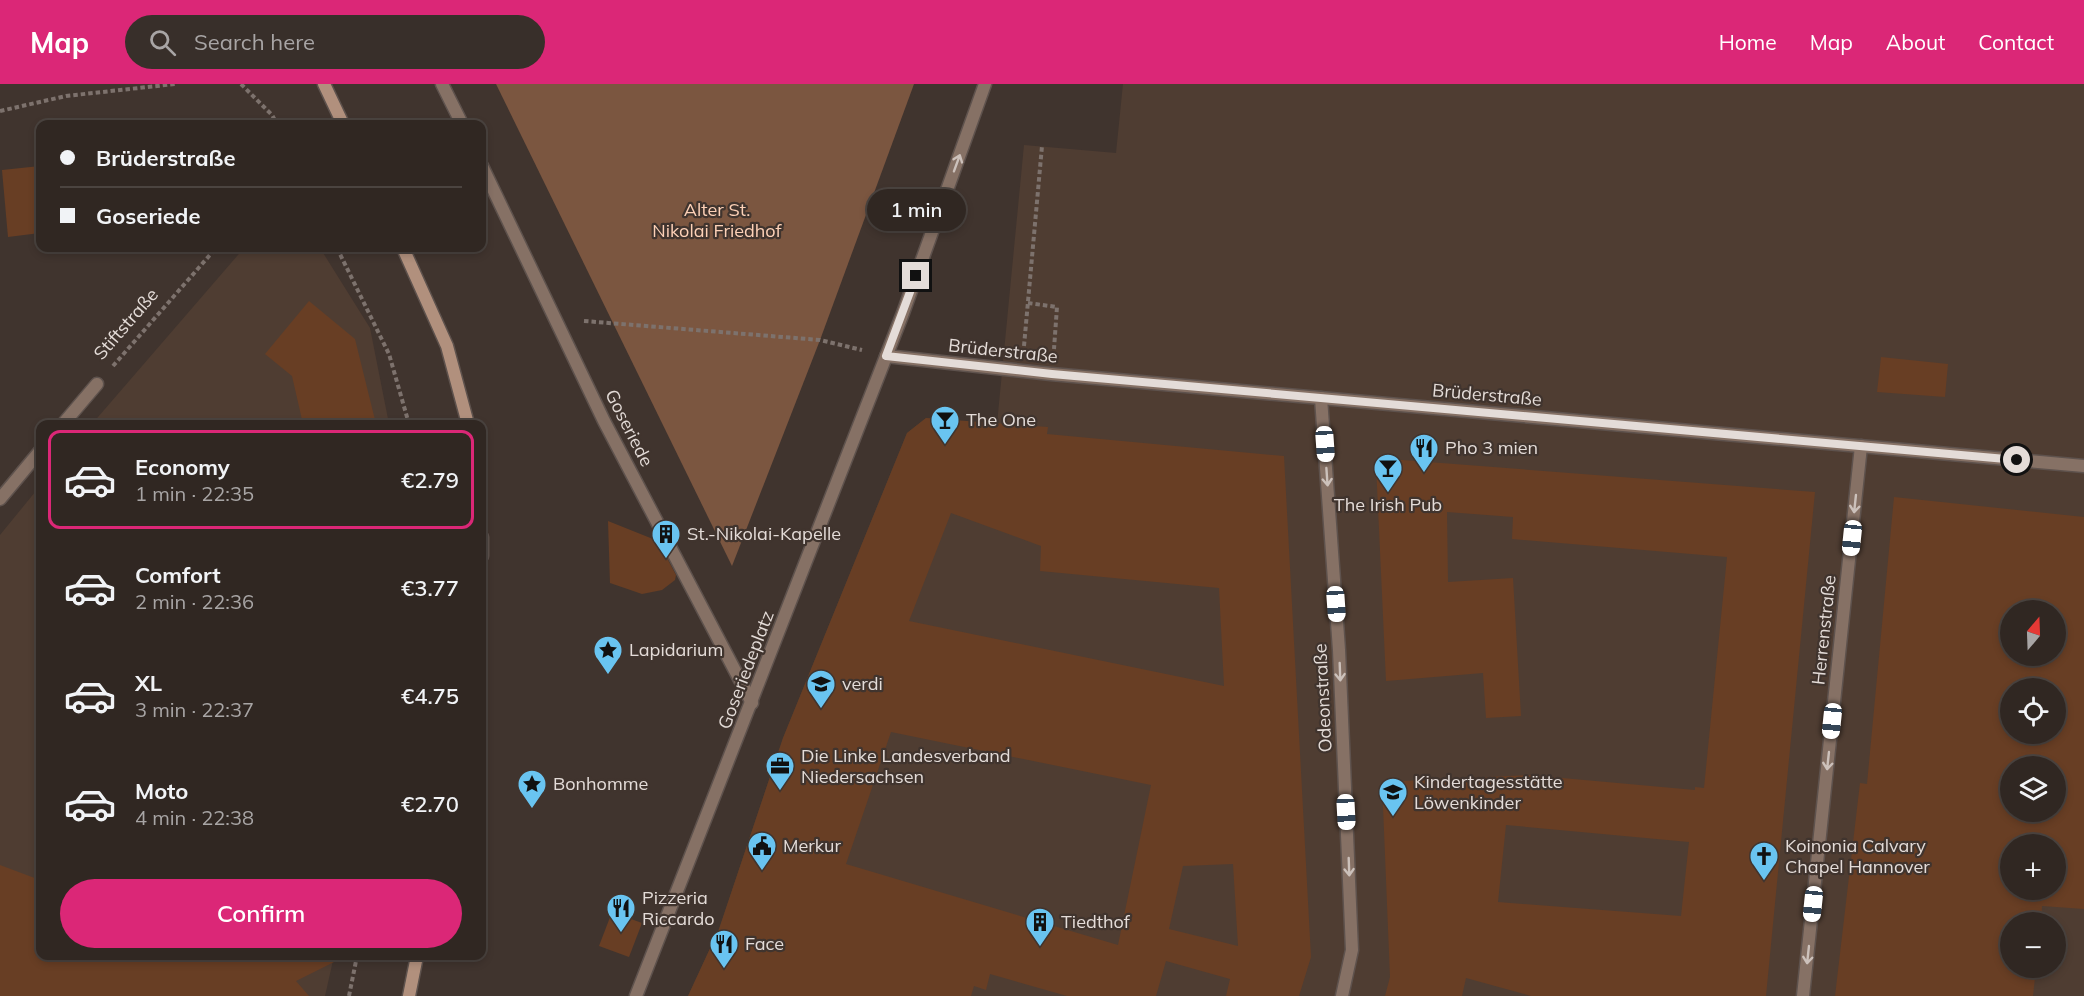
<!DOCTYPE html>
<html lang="en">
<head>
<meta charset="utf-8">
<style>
	:root { --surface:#302722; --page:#382f2a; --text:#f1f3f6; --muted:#a8a5a5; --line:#4b4440; --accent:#db2777 }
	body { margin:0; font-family:Mulish,sans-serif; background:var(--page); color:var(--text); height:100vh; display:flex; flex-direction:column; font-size:22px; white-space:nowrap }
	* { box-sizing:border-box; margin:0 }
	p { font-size:20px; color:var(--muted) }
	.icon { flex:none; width:33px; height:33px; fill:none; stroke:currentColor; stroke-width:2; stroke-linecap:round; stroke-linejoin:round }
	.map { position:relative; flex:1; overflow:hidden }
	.panel { position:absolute; left:36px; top:336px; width:450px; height:540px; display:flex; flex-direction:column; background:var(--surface); border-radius:12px; box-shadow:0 3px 9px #0003,0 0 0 2px var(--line) }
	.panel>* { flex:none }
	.top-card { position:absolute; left:36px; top:36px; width:450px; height:132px; border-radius:12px; box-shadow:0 3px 9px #0003,0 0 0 2px var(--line); display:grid; align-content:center; height:132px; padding:0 24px; background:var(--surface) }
	.needle { width:39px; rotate:19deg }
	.tools { position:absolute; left:2000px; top:516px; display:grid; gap:12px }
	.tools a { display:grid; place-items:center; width:66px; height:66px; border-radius:50%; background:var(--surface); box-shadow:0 3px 9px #0003,0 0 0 2px var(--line); font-size:30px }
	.end { position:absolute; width:27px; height:27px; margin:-14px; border:8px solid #e4dcd8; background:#111; box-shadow:0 0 0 3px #111 }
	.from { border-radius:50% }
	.bubble { position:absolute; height:42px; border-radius:21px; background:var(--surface); box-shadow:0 3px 9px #0003,0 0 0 2px var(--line); font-size:20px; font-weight:600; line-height:42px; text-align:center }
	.car { position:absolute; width:18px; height:36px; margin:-18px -9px; border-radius:8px; box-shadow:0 0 4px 2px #0007; background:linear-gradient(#fff 24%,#345 0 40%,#fff 0 76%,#345 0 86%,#fff 0) }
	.top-card b { display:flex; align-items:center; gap:21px; height:57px; font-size:22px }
	.top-card b+b { border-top:2px solid var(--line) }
	.top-card i { width:15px; height:15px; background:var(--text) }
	ul { padding:10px 0 0; list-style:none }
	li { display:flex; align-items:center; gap:18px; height:99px; margin:0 12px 9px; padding:0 12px; border:3px solid transparent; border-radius:12px }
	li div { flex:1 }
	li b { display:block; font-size:22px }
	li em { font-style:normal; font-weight:600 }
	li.active { border-color:var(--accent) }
	li>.icon { width:54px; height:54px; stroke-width:1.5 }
	.button { display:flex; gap:12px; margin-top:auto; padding:12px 24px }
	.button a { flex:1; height:69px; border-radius:36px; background:var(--accent); color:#fff; font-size:24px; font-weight:600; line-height:69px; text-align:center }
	header { display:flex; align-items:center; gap:36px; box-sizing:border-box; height:84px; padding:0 30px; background:var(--accent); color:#fff }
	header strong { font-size:28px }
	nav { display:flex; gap:33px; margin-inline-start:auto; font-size:21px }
	.search { width:420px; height:54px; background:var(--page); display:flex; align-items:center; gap:15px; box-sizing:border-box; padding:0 21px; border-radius:33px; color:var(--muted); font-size:22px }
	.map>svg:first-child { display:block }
	.built { fill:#4f3d32; fill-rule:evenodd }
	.green { fill:#7b5640 }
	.building { fill:#683e24; fill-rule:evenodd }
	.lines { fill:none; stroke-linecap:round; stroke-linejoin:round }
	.street-casing { stroke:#5e524d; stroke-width:15 }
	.secondary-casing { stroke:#5e524d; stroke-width:15 }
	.path { stroke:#7d726d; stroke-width:4; stroke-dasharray:4.5 3; stroke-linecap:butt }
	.street { stroke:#867165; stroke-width:12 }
	.secondary { stroke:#b1907d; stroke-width:12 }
	.oneway { stroke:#ccc1bb }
	.route { stroke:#e4dcd8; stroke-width:8 }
	.labels { text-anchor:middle; stroke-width:4.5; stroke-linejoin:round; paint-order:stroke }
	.park-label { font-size:18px; fill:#fdd1b7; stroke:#40342e }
	.street-label { font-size:18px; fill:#e4dcd8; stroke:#40342e }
	.poi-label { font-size:18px; fill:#e4dcd8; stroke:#40342e; text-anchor:start }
</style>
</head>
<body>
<header>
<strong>Map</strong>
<div class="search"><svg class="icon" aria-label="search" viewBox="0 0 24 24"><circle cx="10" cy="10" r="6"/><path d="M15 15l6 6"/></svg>Search here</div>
<nav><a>Home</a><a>Map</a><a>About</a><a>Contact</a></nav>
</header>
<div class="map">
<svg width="2084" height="912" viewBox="0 0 2084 912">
	<rect width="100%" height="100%" fill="#40342e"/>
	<g class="built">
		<path d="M1123 0H2084V912H688L719 845 783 654 907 349 926 334 997 340 1024 61 1116 69ZM2010 526H2055V572H2010ZM2010 604H2055V650H2010ZM2010 682H2055V728H2010ZM2010 760H2055V806H2010ZM2010 838H2055V884H2010Z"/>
		<polygon points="244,164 320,164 370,244 389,340 92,340"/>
		<polygon points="40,402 40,872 334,872 325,912 0,912 0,451"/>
	</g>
	<polygon class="green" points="496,0 914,0 820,256 732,482"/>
	<g class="building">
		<polygon points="40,82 40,149 8,153 2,86"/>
		<polygon points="309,217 355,255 376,340 303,340 292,292 265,270"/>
		<polygon points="1881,273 1948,280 1945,313 1877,308"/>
		<path d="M926 334 1048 343 1047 350 1284 372 1311 873 1299 912H1226L1230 895 1166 877 1156 912H1067L990 890 986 906 974 902 971 912H688L719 845 783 654 907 349ZM951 429 1041 462 1040 487 1219 504 1224 602 909 537ZM891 648 1151 701 1118 861 846 780ZM1233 780 1238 862 1169 845 1183 782Z"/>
		<path d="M1376 374 1815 408 1766 912H1531L1466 894 1462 912H1385L1390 893 1382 698 1529 691 1695 706V703L1704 704 1727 473 1512 455 1513 433 1447 428 1448 498 1513 494 1521 632 1486 634 1483 589 1386 597 1376 380 1386 381ZM1506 741 1689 758 1681 832 1498 818Z"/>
		<path d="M1894 413 2084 433V825L2042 822 2041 838H2010V884H2036L2033 912H1835L1860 699 1867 700ZM2010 526H2055V572H2010ZM2010 604H2055V650H2010ZM2010 682H2055V728H2010ZM2010 760H2055V806H2010Z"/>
		<polygon points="608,437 658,457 676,491 675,496 662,506 642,510 610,499"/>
		<polygon points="0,781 40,796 40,872 346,872 296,897 309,912 0,912"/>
		<polygon points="612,828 642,839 629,873 599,862"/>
	</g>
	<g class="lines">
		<g class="street-casing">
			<g id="street">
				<polyline points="442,0 462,40"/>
				<polyline points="482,82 604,337 752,619"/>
				<polyline points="886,272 1051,290 2084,382"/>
				<polyline points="1321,314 1339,566 1352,866 1342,912"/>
				<polyline points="63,340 97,300"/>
				<polyline points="0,415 40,367"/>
				<polyline points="636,912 903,229 985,0"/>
				<polyline points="1803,912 1861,362"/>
			</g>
		</g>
		<g class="secondary-casing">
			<g id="secondary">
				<polyline points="324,0 343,40"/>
				<polyline points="403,164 447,262 468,340"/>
				<polyline points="482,453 482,472"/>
				<polyline points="409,912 417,872"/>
			</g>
		</g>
		<g class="path">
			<polyline points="241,0 272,31 277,40"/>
			<polyline points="0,27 66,12 175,0"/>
			<polyline points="337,164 389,270 409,340"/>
			<polyline points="1028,219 1057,223 1054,265"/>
			<polyline points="584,237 820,256 862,266"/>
			<polyline points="1024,262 1042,62"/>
			<polyline points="113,282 216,164"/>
			<polyline points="349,912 357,872"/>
		</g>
		<use href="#street" class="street"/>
		<use href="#secondary" class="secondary"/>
	</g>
	<defs><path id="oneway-shaft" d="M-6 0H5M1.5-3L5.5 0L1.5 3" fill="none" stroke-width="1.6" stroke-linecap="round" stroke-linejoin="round" transform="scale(1.5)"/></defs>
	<g class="oneway">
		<use href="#oneway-shaft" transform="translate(957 79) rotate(-70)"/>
		<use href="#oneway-shaft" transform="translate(1327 393) rotate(86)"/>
		<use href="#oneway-shaft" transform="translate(1855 420) rotate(96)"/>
		<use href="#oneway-shaft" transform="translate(1340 588) rotate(88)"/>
		<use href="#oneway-shaft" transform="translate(1828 677) rotate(96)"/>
		<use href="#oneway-shaft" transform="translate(1349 783) rotate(88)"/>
		<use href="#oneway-shaft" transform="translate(1808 871) rotate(96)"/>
	</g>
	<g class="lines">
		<polyline class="route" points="916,192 886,272 1052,290 2017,376"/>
	</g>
	<defs>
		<g id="bar-pin" transform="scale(1.5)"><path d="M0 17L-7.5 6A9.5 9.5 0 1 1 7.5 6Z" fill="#69c4f1" stroke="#40342e"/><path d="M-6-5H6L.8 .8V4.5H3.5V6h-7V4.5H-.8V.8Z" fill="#111"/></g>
		<g id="restaurant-pin" transform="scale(1.5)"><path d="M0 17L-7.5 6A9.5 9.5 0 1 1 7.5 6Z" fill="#69c4f1" stroke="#40342e"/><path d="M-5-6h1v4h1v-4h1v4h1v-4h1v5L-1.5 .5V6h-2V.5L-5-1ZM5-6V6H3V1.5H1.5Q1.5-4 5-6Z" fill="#111"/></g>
		<g id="building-pin" transform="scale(1.5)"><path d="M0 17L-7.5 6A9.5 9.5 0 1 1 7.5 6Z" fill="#69c4f1" stroke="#40342e"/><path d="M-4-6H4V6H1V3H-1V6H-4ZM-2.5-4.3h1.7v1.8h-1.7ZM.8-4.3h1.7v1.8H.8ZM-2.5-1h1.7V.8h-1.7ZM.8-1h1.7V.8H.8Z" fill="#111"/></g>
		<g id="sight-pin" transform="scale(1.5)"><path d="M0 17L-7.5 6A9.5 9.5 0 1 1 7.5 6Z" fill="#69c4f1" stroke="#40342e"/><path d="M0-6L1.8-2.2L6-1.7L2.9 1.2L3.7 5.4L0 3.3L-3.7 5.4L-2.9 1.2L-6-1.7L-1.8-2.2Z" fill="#111"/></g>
		<g id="university-pin" transform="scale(1.5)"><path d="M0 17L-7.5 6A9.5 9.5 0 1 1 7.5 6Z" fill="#69c4f1" stroke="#40342e"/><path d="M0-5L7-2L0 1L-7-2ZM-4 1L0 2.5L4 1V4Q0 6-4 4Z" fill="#111"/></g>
		<g id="office-pin" transform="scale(1.5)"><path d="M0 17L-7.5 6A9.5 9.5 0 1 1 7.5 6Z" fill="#69c4f1" stroke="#40342e"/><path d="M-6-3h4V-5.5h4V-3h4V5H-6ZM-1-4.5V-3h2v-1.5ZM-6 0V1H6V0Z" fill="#111"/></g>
		<g id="school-pin" transform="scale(1.5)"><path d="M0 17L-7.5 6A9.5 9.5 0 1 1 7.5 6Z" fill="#69c4f1" stroke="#40342e"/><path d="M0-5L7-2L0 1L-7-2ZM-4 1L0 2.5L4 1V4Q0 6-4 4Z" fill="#111"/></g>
		<g id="civic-pin" transform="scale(1.5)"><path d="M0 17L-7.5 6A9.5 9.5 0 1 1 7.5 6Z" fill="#69c4f1" stroke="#40342e"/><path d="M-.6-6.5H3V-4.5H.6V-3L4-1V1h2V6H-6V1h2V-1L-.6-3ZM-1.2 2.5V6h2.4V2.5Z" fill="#111"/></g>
		<g id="church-pin" transform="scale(1.5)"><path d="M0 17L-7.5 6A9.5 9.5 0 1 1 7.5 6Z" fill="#69c4f1" stroke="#40342e"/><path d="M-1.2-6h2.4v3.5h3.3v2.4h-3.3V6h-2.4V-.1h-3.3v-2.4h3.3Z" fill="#111"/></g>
	</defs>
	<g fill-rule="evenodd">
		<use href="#bar-pin" x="945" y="336"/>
		<use href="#restaurant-pin" x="1424" y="364"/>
		<use href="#bar-pin" x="1388" y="384"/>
		<use href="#building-pin" x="666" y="450"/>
		<use href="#sight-pin" x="608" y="566"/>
		<use href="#university-pin" x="821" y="600"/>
		<use href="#office-pin" x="780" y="682"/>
		<use href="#sight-pin" x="532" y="700"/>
		<use href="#school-pin" x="1393" y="708"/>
		<use href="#civic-pin" x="762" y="762"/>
		<use href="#church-pin" x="1764" y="772"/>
		<use href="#restaurant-pin" x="621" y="824"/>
		<use href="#building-pin" x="1040" y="838"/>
		<use href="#restaurant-pin" x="724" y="860"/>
	</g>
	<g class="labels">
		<g class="park-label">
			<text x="717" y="132">Alter St.<tspan x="717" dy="21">Nikolai Friedhof</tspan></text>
		</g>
		<g class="street-label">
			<text transform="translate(126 240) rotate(-49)" y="6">Stiftstraße</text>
			<text transform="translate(1003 267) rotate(6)" y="6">Brüderstraße</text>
			<text transform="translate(1487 311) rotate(5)" y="6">Brüderstraße</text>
			<text transform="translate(629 344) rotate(63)" y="6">Goseriede</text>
			<text transform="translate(1824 546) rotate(-84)" y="6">Herrenstraße</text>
			<text transform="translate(746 586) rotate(-69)" y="6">Goseriedeplatz</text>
			<text transform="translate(1323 614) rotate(-93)" y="6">Odeonstraße</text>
		</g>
		<g class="poi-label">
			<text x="966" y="342">The One</text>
			<text x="1445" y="370">Pho 3 mien</text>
			<text x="1388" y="427" text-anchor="middle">The Irish Pub</text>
			<text x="687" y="456">St.-Nikolai-Kapelle</text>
			<text x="629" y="572">Lapidarium</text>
			<text x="842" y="606">verdi</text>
			<text x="801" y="678">Die Linke Landesverband<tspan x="801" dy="21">Niedersachsen</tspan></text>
			<text x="1414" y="704">Kindertagesstätte<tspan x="1414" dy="21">Löwenkinder</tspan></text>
			<text x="553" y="706">Bonhomme</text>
			<text x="783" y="768">Merkur</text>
			<text x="1785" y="768">Koinonia Calvary<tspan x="1785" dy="21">Chapel Hannover</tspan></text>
			<text x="642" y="820">Pizzeria<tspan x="642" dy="21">Riccardo</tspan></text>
			<text x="1061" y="844">Tiedthof</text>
			<text x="745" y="866">Face</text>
		</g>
	</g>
</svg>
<div class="tools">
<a><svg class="needle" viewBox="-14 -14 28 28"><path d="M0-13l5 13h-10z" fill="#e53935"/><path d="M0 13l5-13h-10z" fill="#a8a5a5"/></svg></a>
<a><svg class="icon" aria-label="locate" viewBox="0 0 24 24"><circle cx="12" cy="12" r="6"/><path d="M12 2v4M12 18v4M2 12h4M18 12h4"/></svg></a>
<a><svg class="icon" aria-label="layers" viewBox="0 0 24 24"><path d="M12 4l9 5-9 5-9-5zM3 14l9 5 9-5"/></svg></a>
<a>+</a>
<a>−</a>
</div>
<i class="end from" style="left:2017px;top:376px"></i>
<i class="end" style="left:916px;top:192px"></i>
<div class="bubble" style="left:867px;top:105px;width:99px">1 min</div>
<i class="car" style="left:1325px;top:360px;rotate:176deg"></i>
<i class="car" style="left:1852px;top:454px;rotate:186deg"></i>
<i class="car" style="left:1336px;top:520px;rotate:176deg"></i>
<i class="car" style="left:1832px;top:637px;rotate:186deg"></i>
<i class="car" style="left:1346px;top:728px;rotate:177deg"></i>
<i class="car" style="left:1813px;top:820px;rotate:186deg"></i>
<div class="top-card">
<b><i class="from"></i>Brüderstraße</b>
<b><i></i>Goseriede</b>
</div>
<section class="panel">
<ul>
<li class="active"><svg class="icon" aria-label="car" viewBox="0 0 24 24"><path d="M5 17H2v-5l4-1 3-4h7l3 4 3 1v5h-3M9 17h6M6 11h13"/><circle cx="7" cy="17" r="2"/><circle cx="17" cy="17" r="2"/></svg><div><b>Economy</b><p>1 min · 22:35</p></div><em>€2.79</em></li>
<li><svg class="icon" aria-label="car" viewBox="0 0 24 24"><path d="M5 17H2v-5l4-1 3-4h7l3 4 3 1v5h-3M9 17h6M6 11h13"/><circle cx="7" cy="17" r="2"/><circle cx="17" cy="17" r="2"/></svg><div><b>Comfort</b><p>2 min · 22:36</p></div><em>€3.77</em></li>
<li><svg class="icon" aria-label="car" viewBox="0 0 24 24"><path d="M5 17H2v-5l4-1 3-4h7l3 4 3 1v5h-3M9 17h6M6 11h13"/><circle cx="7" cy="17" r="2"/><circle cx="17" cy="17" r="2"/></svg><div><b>XL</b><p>3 min · 22:37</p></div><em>€4.75</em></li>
<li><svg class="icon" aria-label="car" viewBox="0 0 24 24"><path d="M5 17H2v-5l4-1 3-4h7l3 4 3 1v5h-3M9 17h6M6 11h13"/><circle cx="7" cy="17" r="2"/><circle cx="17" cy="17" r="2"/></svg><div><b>Moto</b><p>4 min · 22:38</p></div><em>€2.70</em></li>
</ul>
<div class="button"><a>Confirm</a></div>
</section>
</div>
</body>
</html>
